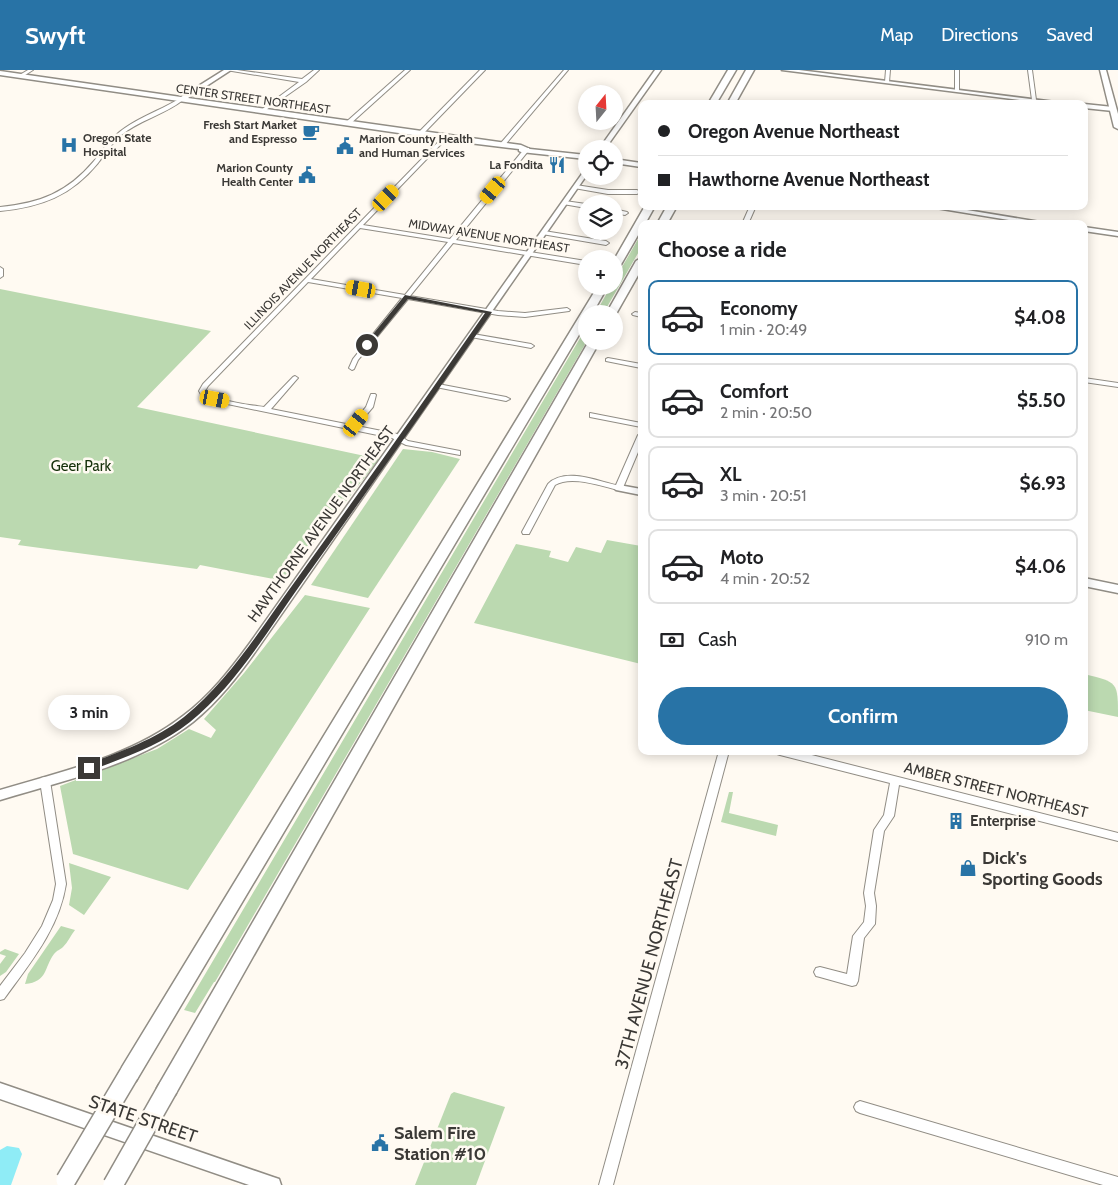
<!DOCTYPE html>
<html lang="en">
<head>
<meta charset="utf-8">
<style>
	:root { --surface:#fff; --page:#f6f6f6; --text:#202124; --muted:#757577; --line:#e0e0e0; --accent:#2873a6 }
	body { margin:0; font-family:Cabin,sans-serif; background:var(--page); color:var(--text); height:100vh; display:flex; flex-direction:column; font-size:19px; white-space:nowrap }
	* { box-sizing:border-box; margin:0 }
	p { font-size:16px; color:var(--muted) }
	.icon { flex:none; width:28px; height:28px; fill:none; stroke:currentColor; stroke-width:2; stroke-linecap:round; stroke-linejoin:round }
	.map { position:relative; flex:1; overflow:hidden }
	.side { position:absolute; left:638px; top:150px; width:450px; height:535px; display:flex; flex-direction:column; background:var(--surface); border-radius:10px; box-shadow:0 2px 12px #0003 }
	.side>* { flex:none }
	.banner { position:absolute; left:638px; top:30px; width:450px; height:110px; border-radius:10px; box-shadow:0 2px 12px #0003; display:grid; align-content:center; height:110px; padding:0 20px; background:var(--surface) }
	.needle { width:32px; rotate:18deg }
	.controls { position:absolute; left:578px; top:15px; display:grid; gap:10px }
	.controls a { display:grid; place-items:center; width:45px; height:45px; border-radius:50%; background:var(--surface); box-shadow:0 2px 12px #0003; font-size:25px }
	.end { position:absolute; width:22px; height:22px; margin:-11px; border:6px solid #3b3936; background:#fff; box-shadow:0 0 0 2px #fff }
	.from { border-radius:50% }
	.bubble { position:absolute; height:35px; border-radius:18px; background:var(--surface); box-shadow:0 2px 12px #0003; font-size:16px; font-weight:700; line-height:35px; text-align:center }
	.car { position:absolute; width:15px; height:30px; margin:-15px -8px; border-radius:6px; box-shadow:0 0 4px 1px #0007; background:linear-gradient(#f5c518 24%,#345 0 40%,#f5c518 0 76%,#345 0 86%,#f5c518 0) }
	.banner b { display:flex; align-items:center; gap:18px; height:48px; font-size:19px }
	.banner b+b { border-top:1px solid var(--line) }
	.banner i { width:12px; height:12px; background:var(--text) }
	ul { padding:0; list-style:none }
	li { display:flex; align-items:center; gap:15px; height:75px; margin:0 10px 8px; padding:0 10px; border:2px solid var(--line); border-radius:10px }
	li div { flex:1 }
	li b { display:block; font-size:19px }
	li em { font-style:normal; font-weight:700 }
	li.on { border-color:var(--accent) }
	li>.icon { width:45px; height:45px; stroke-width:1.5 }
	h2 { padding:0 20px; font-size:22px; line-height:60px }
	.pay { display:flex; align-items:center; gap:12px; height:55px; padding:0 20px; font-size:19px }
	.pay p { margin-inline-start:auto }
	.action { display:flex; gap:10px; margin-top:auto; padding:10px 20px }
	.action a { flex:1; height:58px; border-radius:30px; background:var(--accent); color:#fff; font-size:20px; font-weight:700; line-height:58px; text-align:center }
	header { display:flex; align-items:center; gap:30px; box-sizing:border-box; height:70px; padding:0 25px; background:var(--accent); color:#fff }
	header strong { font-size:24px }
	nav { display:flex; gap:28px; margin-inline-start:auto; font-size:18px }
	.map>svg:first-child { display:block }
	.green { fill:#bbd9b0 }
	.water { fill:#8fecf6 }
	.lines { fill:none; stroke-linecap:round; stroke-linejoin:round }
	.street-casing { stroke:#918d85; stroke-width:2 }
	.secondary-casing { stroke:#918d85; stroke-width:3 }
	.primary-casing { stroke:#918d85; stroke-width:3 }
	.highway-casing { stroke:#918d85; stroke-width:3 }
	.street { fill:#fff; fill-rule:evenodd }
	.secondary { fill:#fff; fill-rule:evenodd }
	.primary { fill:#fff; fill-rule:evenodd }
	.highway { fill:#fff; fill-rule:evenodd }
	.highway-bridge-casing { stroke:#918d85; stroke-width:22; stroke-linecap:butt }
	.highway-bridge { stroke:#fff; stroke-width:19 }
	.route { fill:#3b3936 }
	.labels { text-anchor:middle; stroke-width:5; stroke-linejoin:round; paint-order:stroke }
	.far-street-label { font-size:12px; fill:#3b3936; stroke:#fffaf2 }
	.far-poi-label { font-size:12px; font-weight:bold; fill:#3b3936; stroke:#fffaf2; text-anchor:end }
	.park-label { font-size:15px; fill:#16310a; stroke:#fffaf2 }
	.street-label { font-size:15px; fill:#3b3936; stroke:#fffaf2 }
	.poi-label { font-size:15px; font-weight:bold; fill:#3b3936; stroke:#fffaf2; text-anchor:start }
	.near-poi-label { font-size:18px; font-weight:bold; fill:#3b3936; stroke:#fffaf2; text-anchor:start }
	.near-street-label { font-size:18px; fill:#3b3936; stroke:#fffaf2 }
</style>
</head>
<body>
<header>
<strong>Swyft</strong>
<nav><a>Map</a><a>Directions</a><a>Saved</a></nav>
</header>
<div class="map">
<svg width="1118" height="1115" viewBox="0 0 1118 1115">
	<rect width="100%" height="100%" fill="#fffaf2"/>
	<g class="green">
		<polygon points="641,164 641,178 603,244 595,244 611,216 614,216 614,211"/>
		<polygon points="0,219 211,261 137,337 379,389 284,511 200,495 197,499 18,475 21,470 0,467"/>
		<polygon points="586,258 587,271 215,912 214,912 195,943 184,940"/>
		<polygon points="403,379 432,382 460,389 368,528 311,515"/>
		<polygon points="607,470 641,476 641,594 474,553 516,474 551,481 549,487 568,492 576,477 601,483"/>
		<polygon points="305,525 370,538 188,820 73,784 60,716 157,679 189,659 211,668 216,660 204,649 244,603"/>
		<path d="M1084 604C1118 612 1118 612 1118 647L1084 640Z"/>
		<polygon points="729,722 733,722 729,743 778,755 776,766 721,752"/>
		<polygon points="69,793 111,807 84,845 69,835 72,818"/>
		<path d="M61 856 75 860C71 865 68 872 63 877 60 880 57 880 54 884 44 897 48 912 25 914L28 904Z"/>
		<polygon points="5,879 19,884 6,902 0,906 0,894 6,886 0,884 0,882"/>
		<polygon points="454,1022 505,1037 476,1115 415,1115 451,1024"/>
	</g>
	<polygon class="water" points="7,1076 19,1078 22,1084 11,1115 0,1115 0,1080"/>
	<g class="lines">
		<g class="street-casing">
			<g id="street">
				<polygon points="28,0 33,0 22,7 18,6"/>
				<polygon points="226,0 237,0 302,9 314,0 319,0 306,12 263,42 261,41 261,40 299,12"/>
				<polygon points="405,0 410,0 349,55 345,55 345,53"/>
				<polygon points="480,0 485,0 422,65 418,65 418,63"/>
				<polygon points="564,0 568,0 504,76 500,76 500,74"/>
				<polygon points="886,0 890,0 889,12 887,13 885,12"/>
				<polygon points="955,0 959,0 959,20 957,21 955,20"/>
				<polygon points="1028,0 1032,0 1036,30 1034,31 1032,30"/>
				<path d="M179 29 183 30C164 45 139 50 120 66 111 74 105 84 98 93 71 126 41 137 0 141V137C40 133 67 123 94 91 101 83 107 72 116 65 134 49 159 41 179 29Z"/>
				<path d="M445 65 448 67 447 68 363 155 450 169 525 78H529V80L456 170 586 191V195L453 173 410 226 498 241 525 243 567 238 570 240 569 241 525 247 498 245 408 229 358 290 354 299 352 300 349 298 353 289 402 228 308 212 208 316 205 321C213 331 251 335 264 337L293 307 295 306 298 308 297 309 271 339 351 355 366 337 371 324H375L376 325 373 337 357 356 397 364 408 371 460 381V385L406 375 392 368 213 331 202 326 199 321 203 314ZM360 158 448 172 405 225 311 209Z"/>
				<polygon points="576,115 608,120 637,120 640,122 637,124 608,124 574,118 574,116"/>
				<polygon points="565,131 586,134 586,138 563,134 562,133"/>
				<polygon points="750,136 756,136 748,154 742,154"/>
				<polygon points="614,139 627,142 628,143 625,145 614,143"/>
				<polygon points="544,161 606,171 609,173 606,175 542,164 542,162"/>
				<polygon points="0,197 3,199 3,206 0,208"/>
				<polygon points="635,242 641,243 641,247 633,245 632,244"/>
				<polygon points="473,264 531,274 534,276 531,278 471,267 471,265"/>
				<polygon points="608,288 641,294 641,298 606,291 606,289"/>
				<polygon points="1084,308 1118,313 1118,317 1084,312"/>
				<polygon points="438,314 506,327 510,329 506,331 436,317 436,315"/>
				<polygon points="590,343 641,353 641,357 590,347"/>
				<path d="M638 365H641V375L622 420H619C601 416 571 405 555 415L529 464H523L522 462 548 414C565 397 597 411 616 415Z"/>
				<polygon points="719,681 729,681 613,1115 599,1115"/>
				<polygon points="775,681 796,681 1118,763 1118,771 899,715 894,746 884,761 874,823 876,836 875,854 864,868 858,911 856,915 852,916 820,907 816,906 814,902 816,898 820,897 847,904 853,866 864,852 866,836 864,823 874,760 884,745 890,713 780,685 777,684"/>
				<path d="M45 707 49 708 50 711 66 814C59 859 30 893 4 929L0 930V916L25 883 42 856 53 830 56 814 40 711 41 708Z"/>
				<polygon points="860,1031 1118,1107 1118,1115 1103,1115 860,1043 856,1041 854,1037 856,1033"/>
			</g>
		</g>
		<g class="secondary-casing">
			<g id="secondary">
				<polygon points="224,0 231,0 188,28 521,75 530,79 586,85 586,89 521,82 519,81 519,79 461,72 0,5 0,1 181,27"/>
				<polygon points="655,0 661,0 605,79 599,79"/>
				<polygon points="782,0 799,0 1071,34 1051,34"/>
				<polygon points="1084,34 1113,37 1116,39 1113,41 1084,38"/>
				<polygon points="614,89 641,93 641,97 614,93"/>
				<path d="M586 100V106L258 578C239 605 219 631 193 652 138 695 65 710 0 730V720C63 701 130 687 183 646 210 626 231 599 250 573L584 101Z"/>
				<polygon points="924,136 943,136 1052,154 1033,154"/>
				<polygon points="1084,157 1118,162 1118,166 1084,161"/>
				<polygon points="619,415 641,419 641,425 616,420 614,418 616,416"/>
				<polygon points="1084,508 1118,515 1118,523 1084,516"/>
				<polygon points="0,1013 273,1107 279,1109 281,1115 249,1115 0,1029"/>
			</g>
		</g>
		<g class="primary-casing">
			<polygon id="primary" points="1100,0 1106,0 1118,44 1118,59 1114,57"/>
		</g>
		<g class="highway-casing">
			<g id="highway">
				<polygon points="728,0 736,0 716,34 708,34"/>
				<polygon points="746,0 754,0 735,34 727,34"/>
				<polygon points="645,136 655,136 645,154 641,154 641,160 619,198 614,201 614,190"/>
				<polygon points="667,136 677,136 667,154 657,154"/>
				<polygon points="641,188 641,200 616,244 614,247 614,244 606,244 636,191"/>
				<polygon points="598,216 608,216 592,244 586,244 586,253 136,1011 129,1014 122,1011 119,1004 122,997"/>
				<polygon points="589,271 600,271 175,1025 168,1028 161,1025 157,1018 161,1011"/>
			</g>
		</g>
		<use href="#street" class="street"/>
		<use href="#secondary" class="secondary"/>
		<use href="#primary" class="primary"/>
		<use href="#highway" class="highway"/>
		<g class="highway-bridge-casing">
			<g id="highway-bridge">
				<polyline points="66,1110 129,1004"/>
				<polyline points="113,1115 168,1018"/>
			</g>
		</g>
		<use href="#highway-bridge" class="highway-bridge"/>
	</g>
	<path class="route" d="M405 225 492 242C430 332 367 422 303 511 268 560 237 614 190 652 161 675 126 687 92 700H85V695C119 682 155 670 184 647 231 609 263 555 299 506 362 419 424 331 485 243L408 229 369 277H365V274Z"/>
	<defs>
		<g id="cafe-bare" transform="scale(1.35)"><path d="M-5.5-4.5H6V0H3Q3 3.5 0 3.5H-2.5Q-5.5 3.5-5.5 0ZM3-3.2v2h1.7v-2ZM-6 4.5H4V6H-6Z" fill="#2873a6" stroke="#fffaf2" stroke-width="2.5" paint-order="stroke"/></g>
		<g id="hospital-bare" transform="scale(1.35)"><path d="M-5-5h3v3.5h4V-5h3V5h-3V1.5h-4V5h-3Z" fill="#2873a6" stroke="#fffaf2" stroke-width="2.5" paint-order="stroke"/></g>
		<g id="civic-bare" transform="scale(1.35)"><path d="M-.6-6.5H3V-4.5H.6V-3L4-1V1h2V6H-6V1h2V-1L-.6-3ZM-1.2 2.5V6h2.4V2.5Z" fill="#2873a6" stroke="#fffaf2" stroke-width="2.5" paint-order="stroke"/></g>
		<g id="restaurant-bare" transform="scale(1.35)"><path d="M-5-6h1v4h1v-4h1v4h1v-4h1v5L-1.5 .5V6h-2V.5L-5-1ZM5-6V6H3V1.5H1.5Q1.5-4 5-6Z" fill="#2873a6" stroke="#fffaf2" stroke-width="2.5" paint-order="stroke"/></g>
		<g id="building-bare" transform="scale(1.35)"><path d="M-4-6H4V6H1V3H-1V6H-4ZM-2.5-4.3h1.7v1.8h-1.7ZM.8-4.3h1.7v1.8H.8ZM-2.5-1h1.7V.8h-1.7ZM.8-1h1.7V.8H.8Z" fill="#2873a6" stroke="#fffaf2" stroke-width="2.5" paint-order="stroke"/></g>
		<g id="shop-bare" transform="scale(1.35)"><path d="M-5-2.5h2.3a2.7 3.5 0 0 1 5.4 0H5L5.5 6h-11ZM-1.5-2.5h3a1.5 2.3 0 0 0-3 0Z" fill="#2873a6" stroke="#fffaf2" stroke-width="2.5" paint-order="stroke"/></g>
	</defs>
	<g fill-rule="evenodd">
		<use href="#cafe-bare" x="311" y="62"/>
		<use href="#hospital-bare" x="69" y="75"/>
		<use href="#civic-bare" x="345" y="76"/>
		<use href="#restaurant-bare" x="557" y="95"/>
		<use href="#civic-bare" x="307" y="105"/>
		<use href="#building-bare" x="956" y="751"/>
		<use href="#shop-bare" x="968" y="798"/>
		<use href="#civic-bare" x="380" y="1073"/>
	</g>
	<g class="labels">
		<g class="far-street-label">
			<text transform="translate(253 29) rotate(8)" y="4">CENTER STREET NORTHEAST</text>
			<text transform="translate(489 166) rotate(9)" y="4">MIDWAY AVENUE NORTHEAST</text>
			<text transform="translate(303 199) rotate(-46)" y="4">ILLINOIS AVENUE NORTHEAST</text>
		</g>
		<g class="far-poi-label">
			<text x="297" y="59">Fresh Start Market<tspan x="297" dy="14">and Espresso</tspan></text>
			<text x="83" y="72" text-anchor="start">Oregon State<tspan x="83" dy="14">Hospital</tspan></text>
			<text x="359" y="73" text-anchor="start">Marion County Health<tspan x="359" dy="14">and Human Services</tspan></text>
			<text x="543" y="99">La Fondita</text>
			<text x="293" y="102">Marion County<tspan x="293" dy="14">Health Center</tspan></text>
		</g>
		<g class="park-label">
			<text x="81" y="401">Geer Park</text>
		</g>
		<g class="street-label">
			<text transform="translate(321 454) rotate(-54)" y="5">HAWTHORNE AVENUE NORTHEAST</text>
			<text transform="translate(996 720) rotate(14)" y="5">AMBER STREET NORTHEAST</text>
		</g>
		<g class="poi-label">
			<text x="970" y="756">Enterprise</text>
		</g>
		<g class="near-poi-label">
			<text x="982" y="794">Dick's<tspan x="982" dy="21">Sporting Goods</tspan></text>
			<text x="394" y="1069">Salem Fire<tspan x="394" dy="21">Station #10</tspan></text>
		</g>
		<g class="near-street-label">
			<text transform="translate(649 894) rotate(-75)" y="6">37TH AVENUE NORTHEAST</text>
			<text transform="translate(143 1049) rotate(19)" y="6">STATE STREET</text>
		</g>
	</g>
</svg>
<div class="controls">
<a><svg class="needle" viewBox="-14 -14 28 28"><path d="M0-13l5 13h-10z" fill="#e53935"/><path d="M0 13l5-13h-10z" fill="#757577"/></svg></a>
<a><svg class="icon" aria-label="locate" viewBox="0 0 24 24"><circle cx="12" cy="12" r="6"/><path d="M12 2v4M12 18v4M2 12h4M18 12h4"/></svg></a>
<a><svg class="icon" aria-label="layers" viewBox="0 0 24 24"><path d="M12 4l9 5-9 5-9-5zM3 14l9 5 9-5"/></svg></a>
<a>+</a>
<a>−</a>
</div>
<i class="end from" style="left:367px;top:275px"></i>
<i class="end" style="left:89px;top:698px"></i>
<div class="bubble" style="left:48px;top:625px;width:82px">3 min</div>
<i class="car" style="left:493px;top:120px;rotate:220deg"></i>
<i class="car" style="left:386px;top:128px;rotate:44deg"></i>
<i class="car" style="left:361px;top:219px;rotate:280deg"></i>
<i class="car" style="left:215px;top:329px;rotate:101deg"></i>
<i class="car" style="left:356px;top:353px;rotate:39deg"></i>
<div class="banner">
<b><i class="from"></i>Oregon Avenue Northeast</b>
<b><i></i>Hawthorne Avenue Northeast</b>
</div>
<section class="side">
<h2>Choose a ride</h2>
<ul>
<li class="on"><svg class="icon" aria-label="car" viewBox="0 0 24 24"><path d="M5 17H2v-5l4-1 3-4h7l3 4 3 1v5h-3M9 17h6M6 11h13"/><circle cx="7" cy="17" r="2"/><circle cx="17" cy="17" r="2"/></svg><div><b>Economy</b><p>1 min · 20:49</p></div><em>$4.08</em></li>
<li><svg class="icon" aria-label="car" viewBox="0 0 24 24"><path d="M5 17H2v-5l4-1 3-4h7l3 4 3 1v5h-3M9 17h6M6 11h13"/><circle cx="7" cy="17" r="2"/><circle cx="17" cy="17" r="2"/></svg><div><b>Comfort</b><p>2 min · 20:50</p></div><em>$5.50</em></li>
<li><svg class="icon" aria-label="car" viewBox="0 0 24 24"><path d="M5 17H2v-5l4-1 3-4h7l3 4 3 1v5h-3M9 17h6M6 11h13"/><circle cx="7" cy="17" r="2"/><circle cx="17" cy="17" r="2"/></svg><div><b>XL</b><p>3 min · 20:51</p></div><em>$6.93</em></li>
<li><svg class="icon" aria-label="car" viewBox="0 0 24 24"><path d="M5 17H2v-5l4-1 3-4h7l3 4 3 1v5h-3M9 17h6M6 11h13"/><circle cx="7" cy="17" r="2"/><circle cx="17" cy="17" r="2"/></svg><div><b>Moto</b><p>4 min · 20:52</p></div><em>$4.06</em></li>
</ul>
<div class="pay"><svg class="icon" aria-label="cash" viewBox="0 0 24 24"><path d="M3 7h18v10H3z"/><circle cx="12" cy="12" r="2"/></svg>Cash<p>910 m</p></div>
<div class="action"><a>Confirm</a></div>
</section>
</div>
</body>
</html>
